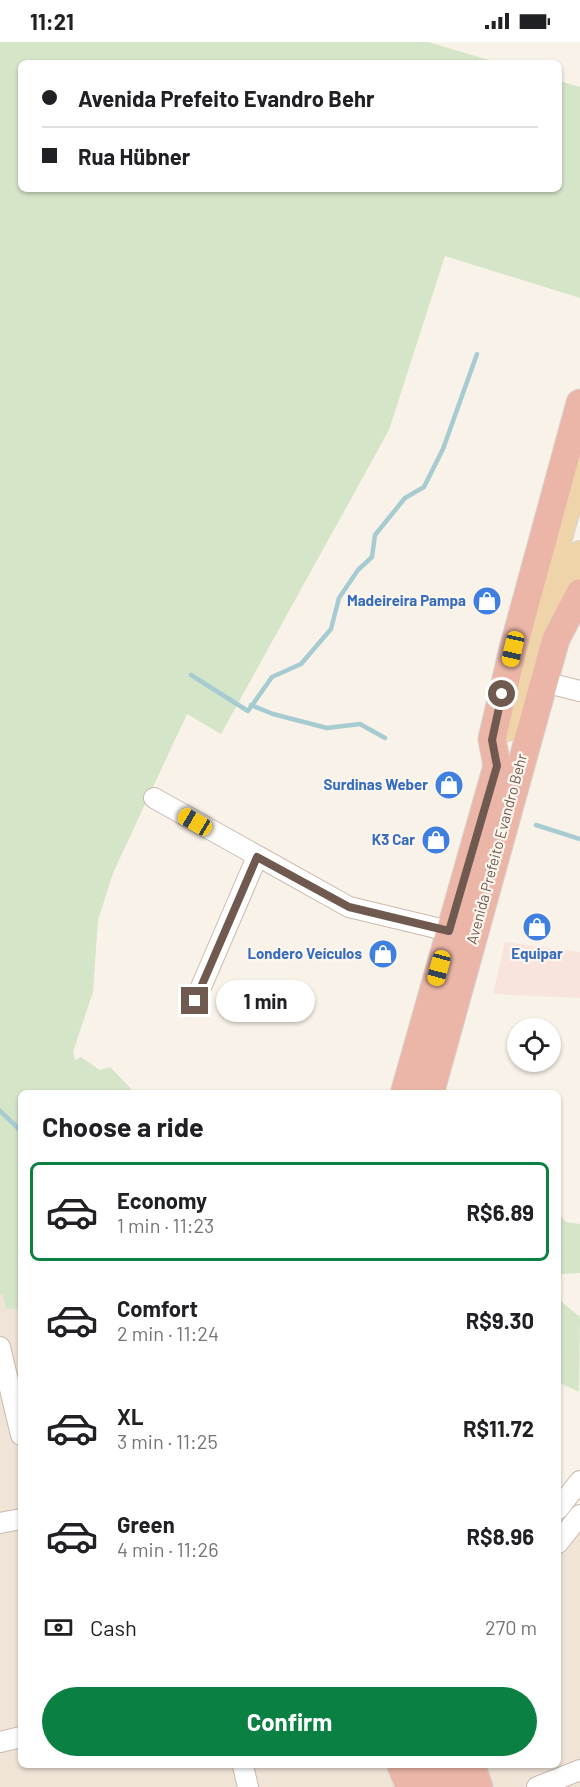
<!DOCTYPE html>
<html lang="en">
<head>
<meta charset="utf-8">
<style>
	:root { --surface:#fff; --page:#f6f6f6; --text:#202124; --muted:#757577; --line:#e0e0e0; --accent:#0b8043 }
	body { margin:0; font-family:Barlow,sans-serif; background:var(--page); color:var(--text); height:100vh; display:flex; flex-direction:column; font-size:22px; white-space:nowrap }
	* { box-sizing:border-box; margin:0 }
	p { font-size:20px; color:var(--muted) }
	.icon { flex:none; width:33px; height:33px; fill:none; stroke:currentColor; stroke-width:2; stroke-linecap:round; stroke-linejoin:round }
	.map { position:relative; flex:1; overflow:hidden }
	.sheet { position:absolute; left:18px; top:1048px; width:543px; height:678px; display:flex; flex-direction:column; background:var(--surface); border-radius:9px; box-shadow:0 2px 4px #0004 }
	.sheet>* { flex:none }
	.hud { position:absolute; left:18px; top:18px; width:544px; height:132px; border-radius:9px; box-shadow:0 2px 4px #0004; display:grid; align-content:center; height:132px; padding:0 24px; background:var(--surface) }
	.tools { position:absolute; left:507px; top:976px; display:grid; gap:12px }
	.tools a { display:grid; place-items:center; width:54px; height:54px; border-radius:50%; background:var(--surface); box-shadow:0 2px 4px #0004; font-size:30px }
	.end { position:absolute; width:27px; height:27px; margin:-14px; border:8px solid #705a4f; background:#fff; box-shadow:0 0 0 3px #fff }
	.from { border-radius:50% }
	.bubble { position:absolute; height:42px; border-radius:21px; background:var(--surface); box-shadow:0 2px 4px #0004; font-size:20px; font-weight:700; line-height:42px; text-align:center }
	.car { position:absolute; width:18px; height:36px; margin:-18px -9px; border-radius:8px; box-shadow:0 0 4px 2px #0007; background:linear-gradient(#f5c518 24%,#345 0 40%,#f5c518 0 76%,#345 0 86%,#f5c518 0) }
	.hud b { display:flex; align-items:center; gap:21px; height:57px; font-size:22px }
	.hud b+b { border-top:2px solid var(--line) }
	.hud i { width:15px; height:15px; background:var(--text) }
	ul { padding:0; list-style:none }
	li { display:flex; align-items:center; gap:18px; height:99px; margin:0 12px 9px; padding:0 12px; border:3px solid transparent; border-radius:9px }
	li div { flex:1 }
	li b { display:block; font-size:22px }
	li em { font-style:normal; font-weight:700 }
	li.current { border-color:var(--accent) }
	li>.icon { width:54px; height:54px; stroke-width:1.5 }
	h2 { padding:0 24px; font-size:27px; line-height:72px }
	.pay { display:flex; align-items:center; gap:15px; height:66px; padding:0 24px; font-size:22px }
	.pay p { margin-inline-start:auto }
	.primary-button { display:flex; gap:12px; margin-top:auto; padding:12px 24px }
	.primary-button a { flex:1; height:69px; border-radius:36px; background:var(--accent); color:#fff; font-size:24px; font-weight:700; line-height:69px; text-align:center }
	.status { display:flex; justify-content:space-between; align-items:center; height:42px; padding:0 30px; background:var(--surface); direction:ltr }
	.status svg { height:16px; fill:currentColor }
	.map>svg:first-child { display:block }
	.residential { fill:#f0e4d7 }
	.commercial { fill:#f8e4dd }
	.green { fill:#d5e5c8 }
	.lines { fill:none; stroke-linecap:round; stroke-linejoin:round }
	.stream { stroke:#a6ccd1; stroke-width:4.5 }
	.minor-casing { stroke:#cabaaf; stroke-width:22 }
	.major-casing { stroke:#d7d1ce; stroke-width:26 }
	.highway-casing { stroke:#d7d1ce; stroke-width:29 }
	.minor { stroke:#fff; stroke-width:20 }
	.major { stroke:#efd3a9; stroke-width:24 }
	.highway { stroke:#ebb6a7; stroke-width:27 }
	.route { stroke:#705a4f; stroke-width:8 }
	.labels { text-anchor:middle; stroke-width:4.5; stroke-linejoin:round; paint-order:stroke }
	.shop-label { font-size:15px; font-weight:bold; fill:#366cbe; stroke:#fdf6ee; text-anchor:end }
	.street-label { font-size:15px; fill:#705a4f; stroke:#fdf6ee }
</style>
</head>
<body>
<div class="status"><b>11:21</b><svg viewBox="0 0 49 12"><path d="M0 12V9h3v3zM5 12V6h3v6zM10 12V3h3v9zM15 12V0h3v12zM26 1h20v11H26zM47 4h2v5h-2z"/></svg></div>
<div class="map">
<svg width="580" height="1745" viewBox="0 0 580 1745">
	<rect width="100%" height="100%" fill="#f9f2e8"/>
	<g class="residential">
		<polygon points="0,1090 21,1096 21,1724 437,1724 446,1745 0,1745"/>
		<polygon points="580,1473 580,1745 479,1745 472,1724 558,1724 558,1501"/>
	</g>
	<polygon class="commercial" points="505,900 580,910 580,956 493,952"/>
	<g class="green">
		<polygon points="0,0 428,0 499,21 21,21 21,147 560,147 560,39 580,45 580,256 445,214 389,388 221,692 187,672 113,831 98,878 93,950 73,1010 75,1018 81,1015 100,1028 110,1025 135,1051 21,1052 21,1267 6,1267 3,1252 0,1252"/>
		<polygon points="558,1171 566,1180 580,1182 580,1231 561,1232 558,1236"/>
		<polygon points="558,1257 580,1275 579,1350 558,1340"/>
	</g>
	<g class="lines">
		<g class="stream">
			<polyline points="191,633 248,669 272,635 301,622 331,587 339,556 358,528 372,515 375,493 405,456 424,445 443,407 477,312"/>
			<polyline points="251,663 273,672 327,686 360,682 385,696"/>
			<polyline points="536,783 580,797"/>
			<polyline points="0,1069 21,1089"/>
		</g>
		<g class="minor-casing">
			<g id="minor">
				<polyline points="544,640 580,649"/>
				<polyline points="154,756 349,865 449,889"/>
				<polyline points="195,959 257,815"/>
				<polyline points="0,1305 21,1393"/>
				<polyline points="558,1467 580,1439"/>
				<polyline points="0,1481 21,1477"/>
				<polyline points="558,1501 580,1473"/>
				<polyline points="0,1700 21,1695"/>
				<polyline points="243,1724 248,1745"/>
				<polyline points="537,1745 580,1728"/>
			</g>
		</g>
		<g class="major-casing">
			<g id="major">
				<polyline points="563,571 580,511"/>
				<polyline points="507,687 580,424"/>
			</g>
		</g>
		<g class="highway-casing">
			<g id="highway">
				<polyline points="404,1052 497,724 492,697 513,607 580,361"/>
				<polyline points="430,1052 556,597 580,551"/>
				<polyline points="401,1724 410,1745"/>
				<polyline points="427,1724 436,1745"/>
				<polyline points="449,1724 458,1745"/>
				<polyline points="472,1724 479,1745"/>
			</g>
		</g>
		<use href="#minor" class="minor"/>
		<use href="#major" class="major"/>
		<use href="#highway" class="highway"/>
	</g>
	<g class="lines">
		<polyline class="route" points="195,959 257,815 349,865 449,889 497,724 492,698 502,652"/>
	</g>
	<defs>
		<g id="shop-disc" transform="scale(1.5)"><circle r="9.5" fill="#3f7fe0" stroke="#fdf6ee"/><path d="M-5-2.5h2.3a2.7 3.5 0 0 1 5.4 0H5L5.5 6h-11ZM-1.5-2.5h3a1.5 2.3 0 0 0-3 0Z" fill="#fff"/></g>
	</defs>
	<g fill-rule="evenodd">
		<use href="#shop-disc" x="487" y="559"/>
		<use href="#shop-disc" x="449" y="743"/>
		<use href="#shop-disc" x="436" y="798"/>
		<use href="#shop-disc" x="537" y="885"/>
		<use href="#shop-disc" x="383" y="912"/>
	</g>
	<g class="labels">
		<g class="shop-label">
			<text x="466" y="564">Madeireira Pampa</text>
			<text x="428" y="748">Surdinas Weber</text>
			<text x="415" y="803">K3 Car</text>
			<text x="362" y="917">Londero Veículos</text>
			<text x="537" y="917" text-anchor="middle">Equipar</text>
		</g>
		<g class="street-label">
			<text transform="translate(497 807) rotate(-75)" y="5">Avenida Prefeito Evandro Behr</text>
		</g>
	</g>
</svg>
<div class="tools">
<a><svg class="icon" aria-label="locate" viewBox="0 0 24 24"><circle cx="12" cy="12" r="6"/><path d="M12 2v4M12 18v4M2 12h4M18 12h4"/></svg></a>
</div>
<i class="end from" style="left:502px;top:652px"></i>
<i class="end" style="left:195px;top:959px"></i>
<div class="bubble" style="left:216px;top:938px;width:99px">1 min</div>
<i class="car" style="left:513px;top:607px;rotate:193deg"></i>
<i class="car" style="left:195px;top:780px;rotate:300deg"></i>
<i class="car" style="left:439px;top:926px;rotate:195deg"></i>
<div class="hud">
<b><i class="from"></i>Avenida Prefeito Evandro Behr</b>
<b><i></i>Rua Hübner</b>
</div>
<section class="sheet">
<h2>Choose a ride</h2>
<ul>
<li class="current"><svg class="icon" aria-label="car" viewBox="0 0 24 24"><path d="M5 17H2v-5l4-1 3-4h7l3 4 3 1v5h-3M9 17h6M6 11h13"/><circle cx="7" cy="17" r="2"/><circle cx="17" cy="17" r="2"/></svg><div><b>Economy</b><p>1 min · 11:23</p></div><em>R$6.89</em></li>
<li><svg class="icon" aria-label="car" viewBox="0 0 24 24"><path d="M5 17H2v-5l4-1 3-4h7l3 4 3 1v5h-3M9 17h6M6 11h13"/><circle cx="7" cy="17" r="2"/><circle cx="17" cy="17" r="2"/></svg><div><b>Comfort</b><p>2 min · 11:24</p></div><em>R$9.30</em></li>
<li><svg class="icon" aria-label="car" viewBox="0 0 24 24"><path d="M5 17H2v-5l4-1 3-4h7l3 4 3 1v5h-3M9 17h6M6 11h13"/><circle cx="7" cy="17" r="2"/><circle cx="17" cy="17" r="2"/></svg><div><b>XL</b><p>3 min · 11:25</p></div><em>R$11.72</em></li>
<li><svg class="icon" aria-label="car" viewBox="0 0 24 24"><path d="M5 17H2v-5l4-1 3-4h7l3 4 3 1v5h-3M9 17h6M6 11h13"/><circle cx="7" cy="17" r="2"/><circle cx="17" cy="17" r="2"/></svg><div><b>Green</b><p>4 min · 11:26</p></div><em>R$8.96</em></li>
</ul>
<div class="pay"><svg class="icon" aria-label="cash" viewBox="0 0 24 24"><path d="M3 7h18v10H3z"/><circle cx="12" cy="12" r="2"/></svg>Cash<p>270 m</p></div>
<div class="primary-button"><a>Confirm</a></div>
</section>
</div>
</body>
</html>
